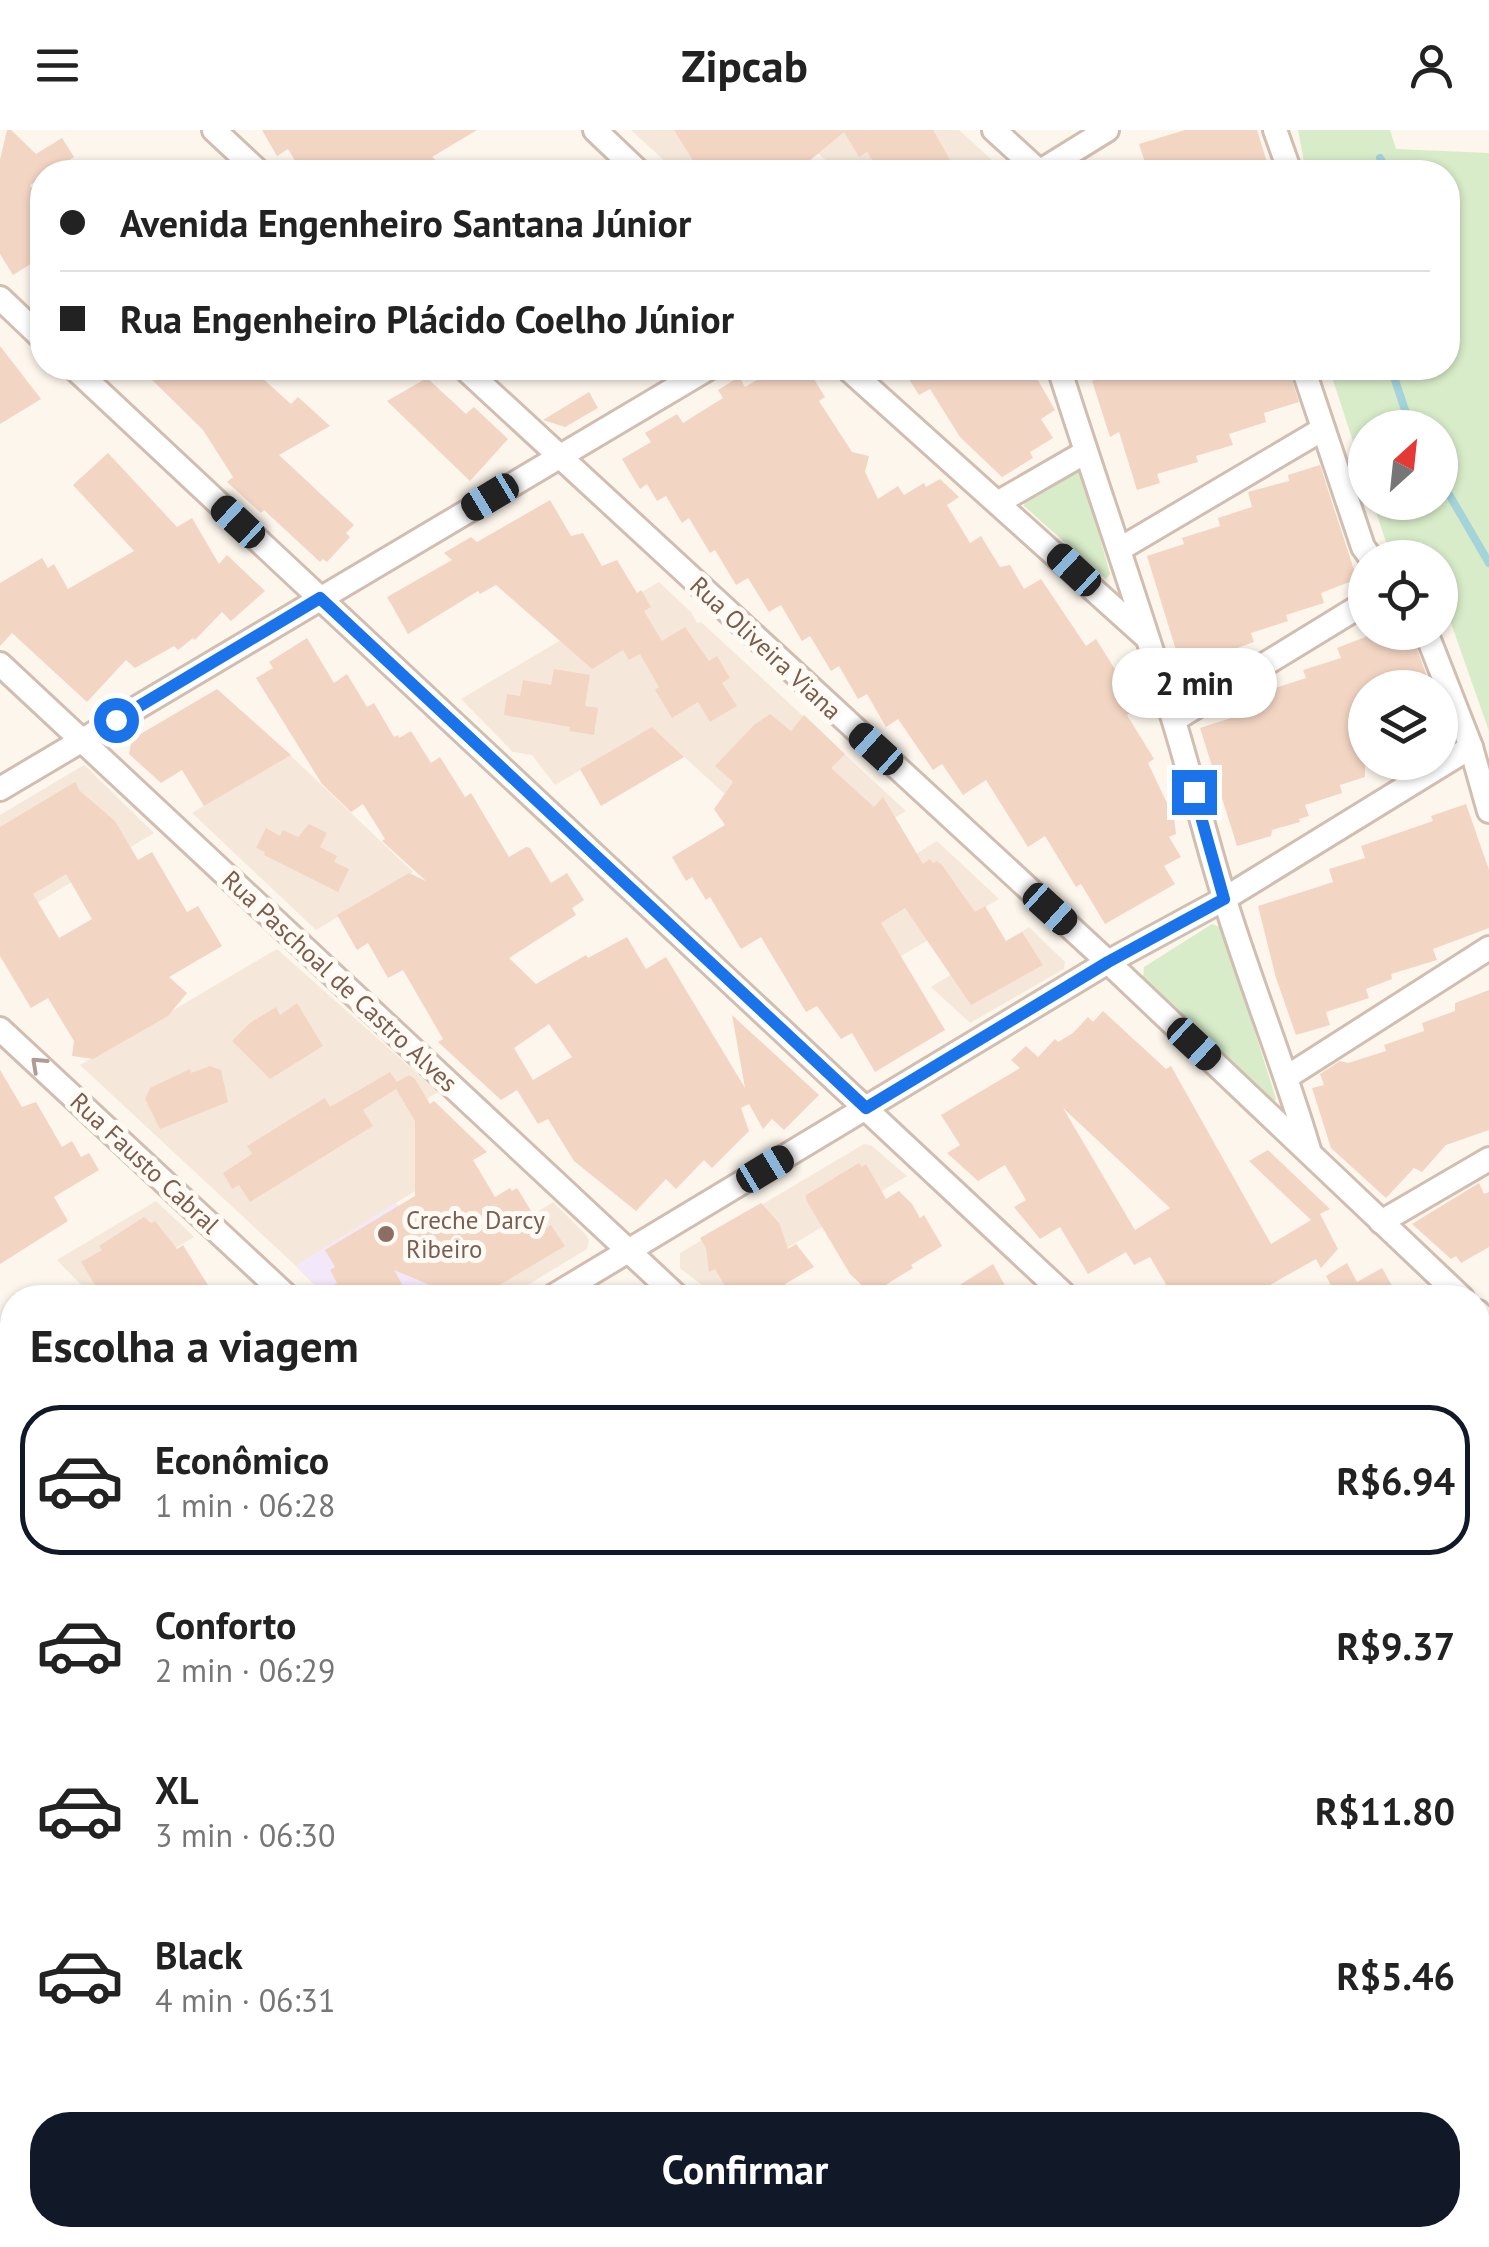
<!DOCTYPE html>
<html lang="pt">
<head>
<meta charset="utf-8">
<style>
	:root { --surface:#fff; --page:#f6f6f6; --text:#222; --muted:#767676; --line:#e0e0e0; --accent:#111827 }
	body { margin:0; font-family:"PT Sans",sans-serif; background:var(--page); color:var(--text); height:100vh; display:flex; flex-direction:column; font-size:38px; white-space:nowrap }
	* { box-sizing:border-box; margin:0 }
	p { font-size:32px; color:var(--muted) }
	.icon { flex:none; width:55px; height:55px; fill:none; stroke:currentColor; stroke-width:2; stroke-linecap:round; stroke-linejoin:round }
	.map { position:relative; flex:1; overflow:hidden }
	.drawer { position:absolute; left:0px; top:1155px; width:1490px; height:962px; display:flex; flex-direction:column; background:var(--surface); border-radius:40px 40px 0 0; box-shadow:0 2px 8px #0004 }
	.drawer>* { flex:none }
	.guide { position:absolute; left:30px; top:30px; width:1430px; height:220px; border-radius:40px; box-shadow:0 2px 8px #0004; display:grid; align-content:center; height:220px; padding:0 30px; background:var(--surface) }
	.needle { width:65px; rotate:27deg }
	.controls { position:absolute; left:1348px; top:280px; display:grid; gap:20px }
	.controls a { display:grid; place-items:center; width:110px; height:110px; border-radius:50%; background:var(--surface); box-shadow:0 2px 8px #0004; font-size:50px }
	.end { position:absolute; width:45px; height:45px; margin:-22px; border:12px solid #1a73e8; background:#fff; box-shadow:0 0 0 5px #fff }
	.from { border-radius:50% }
	.bubble { position:absolute; height:70px; border-radius:35px; background:var(--surface); box-shadow:0 2px 8px #0004; font-size:32px; font-weight:800; line-height:70px; text-align:center }
	.car { position:absolute; width:30px; height:60px; margin:-30px -15px; border-radius:12px; box-shadow:0 0 8px 2px #0007; background:linear-gradient(#222 24%,#8ab4d8 0 40%,#222 0 76%,#8ab4d8 0 86%,#222 0) }
	.guide b { display:flex; align-items:center; gap:35px; height:95px; font-size:38px }
	.guide b+b { border-top:2px solid var(--line) }
	.guide i { width:25px; height:25px; background:var(--text) }
	ul { padding:0; list-style:none }
	li { display:flex; align-items:center; gap:30px; height:150px; margin:0 20px 15px; padding:0 10px; border:5px solid transparent; border-radius:40px }
	li div { flex:1 }
	li b { display:block; font-size:38px }
	li em { font-style:normal; font-weight:800 }
	li.on { border-color:var(--accent) }
	li>.icon { width:90px; height:90px; stroke-width:1.5 }
	h2 { padding:0 30px; font-size:45px; line-height:120px }
	.action { display:flex; gap:20px; margin-top:auto; padding:20px 30px }
	.action a { flex:1; height:115px; border-radius:40px; background:var(--accent); color:#fff; font-size:40px; font-weight:800; line-height:115px; text-align:center }
	header { display:flex; justify-content:space-between; align-items:center; height:130px; padding:0 30px; background:var(--surface); font-size:45px; font-weight:800 }
	.map>svg:first-child { display:block }
	.residential { fill:#f5e8da }
	.education { fill:#f3e8fa }
	.green { fill:#d8ecc9 }
	.lines { fill:none; stroke-linecap:round; stroke-linejoin:round }
	.stream { stroke:#a5d3da; stroke-width:8 }
	.building { fill:#f3d5c3; fill-rule:evenodd }
	.street-casing { stroke:#d1beb0; stroke-width:28 }
	.primary-casing { stroke:#dad1cd; stroke-width:40 }
	.street { stroke:#fff; stroke-width:22 }
	.primary { stroke:#fbd9a5; stroke-width:35 }
	.oneway { stroke:#af9d94 }
	.route { stroke:#1a73e8; stroke-width:12 }
	.education-dot { fill:#8d6e63; stroke:#fffaf3; stroke-width:4 }
	.labels { text-anchor:middle; stroke-width:10; stroke-linejoin:round; paint-order:stroke }
	.street-label { font-size:25px; fill:#7a5c4d; stroke:#fffaf3 }
	.education-label { font-size:25px; fill:#785e54; stroke:#fffaf3; text-anchor:start }
</style>
</head>
<body>
<header><svg class="icon" aria-label="menu" viewBox="0 0 24 24"><path d="M4 6h16M4 12h16M4 18h16"/></svg>Zipcab<svg class="icon" aria-label="person" viewBox="0 0 24 24"><circle cx="12" cy="8" r="4"/><path d="M4 21q1-7 8-7t8 7"/></svg></header>
<div class="map">
<svg width="1489" height="2117" viewBox="0 0 1489 2117">
	<rect width="100%" height="100%" fill="#fdf6ec"/>
	<g class="residential">
		<polygon points="631,0 751,0 680,42 677,42"/>
		<polygon points="840,0 959,0 993,31 992,42 839,42 811,17"/>
		<polygon points="659,452 691,482 697,493 701,492 906,681 807,740 653,598 555,655 532,625 513,622 461,569"/>
		<polygon points="289,624 413,742 316,800 192,683"/>
		<polygon points="84,635 154,703 0,795 0,685"/>
		<polygon points="937,711 999,769 899,827 839,771"/>
		<polygon points="1029,797 1065,832 1064,839 970,893 931,857"/>
		<polygon points="277,819 438,962 417,975 415,1061 296,1136 80,935"/>
		<polygon points="864,1014 872,1016 907,1046 712,1163 680,1138 680,1123"/>
		<polygon points="156,1071 194,1107 93,1167 57,1130"/>
		<polygon points="553,1072 586,1105 589,1110 587,1119 508,1167 488,1167 456,1134"/>
	</g>
	<polygon class="education" points="396,1073 488,1167 326,1167 296,1136"/>
	<g class="green">
		<polygon points="1298,0 1390,0 1396,19 1489,23 1489,601 1440,462 1440,428 1391,427 1373,373 1440,372 1440,298 1365,298 1365,348 1329,238 1448,238 1448,42 1306,42"/>
		<polygon points="1076,339 1082,343 1110,444 1106,449 1024,376 1025,367"/>
		<polygon points="1212,794 1220,797 1224,803 1276,969 1274,971 1143,848 1144,837"/>
		<polygon points="0,1307 12,1318 12,1431 0,1419"/>
	</g>
	<g class="lines">
		<g class="stream">
			<polyline points="1380,28 1388,42"/>
			<polyline points="1391,238 1411,298"/>
			<polyline points="1440,349 1489,433"/>
		</g>
	</g>
	<g class="building">
		<polygon points="7,0 11,0 36,24 62,8 74,27 51,42 42,42 42,48 30,55 42,76 42,127 13,145 0,124 0,30"/>
		<polygon points="262,0 477,0 432,27 449,42 302,42 288,19 277,26"/>
		<polygon points="674,0 933,0 957,42 880,42 867,22 859,27 844,2 808,32 819,42 700,42"/>
		<polygon points="1185,0 1257,0 1270,42 1148,42 1139,14"/>
		<polygon points="0,216 41,269 0,294"/>
		<polygon points="140,238 251,238 291,274 298,267 330,296 279,325 354,395 346,403 350,407 327,432 323,429 320,432 264,380 261,383 227,352 233,347 203,300"/>
		<polygon points="777,238 807,238 825,267 819,271 852,322 869,326 865,342 878,369 898,356 904,365 924,353 926,357 940,349 959,367 947,375 970,413 981,406 1000,437 1010,435 1024,459 1041,449 1086,516 1096,509 1135,571 1137,579 1127,585 1154,629 1148,633 1174,688 1176,704 1169,707 1181,727 1164,736 1175,754 1105,794 1081,754 1076,757 1045,706 1028,717 986,650 963,665 942,634 933,640 898,589 886,597 867,564 858,569 839,536 831,541 810,506 802,511 781,475 769,482 748,448 736,455 715,420 710,423 689,388 682,393 666,366 657,371 647,354 640,359 622,329 651,312 645,303 677,284 683,293 723,268 718,260 739,247 745,257"/>
		<polygon points="902,238 1031,238 1055,280 1041,289 1053,308 1030,322 1033,328 1002,347 960,307 930,259 919,265"/>
		<polygon points="1112,238 1288,238 1299,272 1264,283 1266,292 1229,304 1233,315 1196,326 1198,332 1157,344 1160,353 1137,360 1119,302 1110,307 1092,251 1113,242"/>
		<polygon points="427,248 466,284 474,277 508,309 470,351 387,271"/>
		<polygon points="589,262 598,278 565,297 543,290"/>
		<polygon points="108,323 177,397 192,388 219,434 227,425 265,461 231,491 222,482 195,510 193,508 178,520 174,516 135,538 126,530 87,572 12,503 0,516 0,453 42,428 48,438 54,434 68,459 134,421 73,355"/>
		<polygon points="1320,335 1357,449 1321,463 1324,473 1286,485 1288,491 1251,503 1254,512 1218,525 1217,531 1183,543 1147,426 1184,414 1182,408 1220,396 1218,388 1252,377 1248,362 1289,351 1288,345"/>
		<polygon points="550,370 571,406 583,403 602,436 617,430 637,463 641,460 651,477 644,481 662,511 685,497 709,531 717,526 730,548 722,553 737,576 710,592 698,572 672,588 655,560 659,557 640,524 629,530 623,520 592,539 496,455 480,464 478,461 408,504 387,467 452,430 444,423 471,407 477,412"/>
		<polygon points="1378,502 1411,502 1431,558 1365,558 1365,647 1340,655 1342,663 1305,675 1309,686 1299,689 1300,692 1272,700 1271,706 1237,716 1200,598 1237,586 1239,579 1272,569 1269,560 1306,548 1303,540 1341,528 1337,518"/>
		<path d="M307 508 334 553 347 544 367 577 374 573 394 607 398 605 399 608 411 601 431 633 440 627 465 667 471 663 509 727 526 717 530 718 551 753 567 743 584 770 572 778 576 785 509 828 536 854 586 825 588 828 627 807 646 839 666 827 745 958 732 885 819 965 784 1000 772 989 763 999 749 974 741 978 749 1001 712 1038 704 1030 676 1059 666 1049 636 1081 574 1031 548 989 538 994 517 960 501 970 438 912 443 909 403 840 388 848 368 813 357 820 337 785 409 743 426 751 382 711 385 709 363 674 351 682 322 654 256 548 273 538 269 532ZM549 894 572 927 533 950 514 918Z"/>
		<polygon points="554,539 590,545 585,576 598,578 594,605 569,601 570,597 504,585 507,564 520,566 523,550 551,555"/>
		<polygon points="217,559 291,625 204,676 182,640 161,653 129,624 132,609"/>
		<polygon points="770,584 791,601 804,585 845,624 831,638 874,677 883,667 923,734 930,729 933,733 937,731 942,735 975,782 985,776 1006,811 1022,802 1043,835 971,875 905,778 881,793 945,900 875,942 852,903 841,909 817,876 806,882 761,807 741,819 710,767 706,770 692,747 686,751 672,727 725,695 714,679 733,652 715,636 754,595"/>
		<polygon points="652,597 684,627 601,676 580,639"/>
		<path d="M75 652 80 661 115 691 138 730 152 722 187 782 198 776 222 816 169 847 187 863 168 886 93 929 72 926 74 911 48 868 31 878 0 826V697ZM66 744 92 789 59 808 33 764Z"/>
		<polygon points="1466,674 1489,740 1489,798 1433,819 1437,830 1391,844 1392,849 1366,859 1369,868 1326,882 1330,895 1296,905 1276,848 1258,776 1333,752 1329,739 1365,728 1361,716 1433,691 1431,686"/>
		<polygon points="309,694 327,703 320,717 337,726 334,732 349,739 338,762 264,725 265,722 256,718 266,698 280,706 283,700 298,707"/>
		<polygon points="1489,860 1489,1000 1446,1015 1422,1042 1414,1038 1386,1068 1331,1018 1312,958 1324,955 1320,944 1340,931 1348,933 1386,921 1384,915 1424,901 1422,893 1455,881 1455,873"/>
		<polygon points="297,873 323,916 270,949 232,911 250,893 276,877 280,885"/>
		<path d="M1103 881 1166 939 1171 936 1271 1114 1318 1086 1311 1090 1249 1031 1268 1020 1330 1079 1320 1084 1338 1119 1321 1138 1316 1129 1270 1155 1285 1168H1174L1150 1127 1134 1135 1126 1122 1088 1144 1060 1097 1040 1109 1014 1077 1026 1070 1005 1035 978 1051 947 1023 960 1015 941 985 1020 938 1011 930 1026 916 1038 927 1055 909 1058 912 1073 903 1088 887 1093 892ZM1063 978 1170 1078 1135 1100Z"/>
		<polygon points="210,936 221,940 228,972 160,999 145,969 150,958 190,939 191,943"/>
		<polygon points="0,940 22,977 36,972 62,1017 72,1011 81,1027 89,1023 99,1040 54,1067 68,1091 0,1134"/>
		<polygon points="390,942 397,952 409,945 415,949 430,974 434,971 487,1022 473,1030 495,1067 510,1058 512,1061 517,1058 536,1089 544,1099 551,1095 565,1116 491,1160 488,1154 475,1168 461,1168 394,1140 410,1168 310,1168 337,1153 330,1140 335,1137 325,1120 415,1066 415,991 396,959 363,980 373,996 250,1072 239,1055 232,1059 223,1043 252,1024 247,1016 292,988 325,968 330,977"/>
		<polygon points="859,1033 862,1037 866,1034 886,1069 899,1061 912,1074 920,1088 924,1085 942,1116 911,1135 913,1138 871,1164 850,1144 806,1070 806,1065"/>
		<polygon points="1479,1053 1484,1064 1489,1062 1489,1117 1461,1133 1456,1126 1451,1129 1412,1094"/>
		<polygon points="761,1073 779,1093 788,1119 796,1114 814,1137 785,1154 794,1168 732,1168 715,1139 709,1142 706,1118 700,1108"/>
		<polygon points="144,1087 151,1093 155,1091 177,1119 183,1115 216,1168 103,1168 81,1132 102,1120 99,1116"/>
		<polygon points="1347,1133 1357,1152 1382,1138 1399,1168 1332,1168 1336,1165 1326,1146"/>
		<polygon points="993,1134 1012,1168 939,1168"/>
	</g>
	<g class="lines">
		<g class="street-casing">
			<g id="street">
				<polyline points="214,0 259,42"/>
				<polyline points="595,0 639,42"/>
				<polyline points="994,0 1040,42"/>
				<polyline points="1275,0 1290,42"/>
				<polyline points="1039,42 1107,0"/>
				<polyline points="0,168 42,208"/>
				<polyline points="74,238 1068,1168"/>
				<polyline points="464,238 1108,832 1462,1168"/>
				<polyline points="847,238 1145,506"/>
				<path d="M1059 238C1096 354 1136 468 1172 585 1191 645 1205 707 1224 767 1250 852 1284 935 1309 1020"/>
				<polyline points="1303,238 1363,417 1371,428"/>
				<polyline points="999,372 1084,323"/>
				<polyline points="1120,419 1323,299"/>
				<polyline points="1426,502 1471,617 1489,681"/>
				<polyline points="0,534 679,1168"/>
				<polyline points="1174,590 1365,473"/>
				<polyline points="0,659 709,238"/>
				<polyline points="0,899 289,1168"/>
				<polyline points="1287,947 1489,818"/>
				<polyline points="1381,1092 1489,1029"/>
				<polyline points="550,1168 1108,832 1224,769 1471,617"/>
				<polyline points="1478,1182 1489,1193"/>
				<polyline points="1478,1452 1489,1445"/>
				<polyline points="0,1499 12,1492"/>
				<polyline points="1478,1550 1489,1560"/>
				<polyline points="0,1634 12,1646"/>
				<polyline points="1478,1911 1489,1922"/>
				<polyline points="0,2001 12,2013"/>
				<polyline points="112,2105 126,2117"/>
				<polyline points="500,2105 513,2117"/>
				<polyline points="1296,2105 1308,2117"/>
				<polyline points="360,2117 380,2105"/>
			</g>
		</g>
		<g class="primary-casing">
			<g id="primary">
				<polyline points="0,1265 12,1277"/>
				<polyline points="903,2105 915,2117"/>
			</g>
		</g>
		<use href="#street" class="street"/>
		<use href="#primary" class="primary"/>
	</g>
	<defs><path id="oneway-chevron" d="M-2-3.5L2.5 0L-2 3.5" fill="none" stroke-width="1.6" stroke-linecap="round" stroke-linejoin="round" transform="scale(2.5)"/></defs>
	<use class="oneway" href="#oneway-chevron" transform="translate(38 934) rotate(-137)"/>
	<g class="lines">
		<polyline class="route" points="116,590 320,468 866,978 1108,832 1224,769 1194,662"/>
	</g>
	<circle class="education-dot" cx="386" cy="1104" r="10"/>
	<g class="labels">
		<g class="street-label">
			<text transform="translate(766 518) rotate(43)" y="9">Rua Oliveira Viana</text>
			<text transform="translate(340 851) rotate(43)" y="9">Rua Paschoal de Castro Alves</text>
			<text transform="translate(145 1033) rotate(43)" y="9">Rua Fausto Cabral</text>
		</g>
		<g class="education-label">
			<text x="406" y="1099">Creche Darcy<tspan x="406" dy="29">Ribeiro</tspan></text>
		</g>
	</g>
</svg>
<div class="controls">
<a><svg class="needle" viewBox="-14 -14 28 28"><path d="M0-13l5 13h-10z" fill="#e53935"/><path d="M0 13l5-13h-10z" fill="#767676"/></svg></a>
<a><svg class="icon" aria-label="locate" viewBox="0 0 24 24"><circle cx="12" cy="12" r="6"/><path d="M12 2v4M12 18v4M2 12h4M18 12h4"/></svg></a>
<a><svg class="icon" aria-label="layers" viewBox="0 0 24 24"><path d="M12 4l9 5-9 5-9-5zM3 14l9 5 9-5"/></svg></a>
</div>
<i class="end from" style="left:116px;top:590px"></i>
<i class="end" style="left:1194px;top:662px"></i>
<div class="bubble" style="left:1112px;top:518px;width:165px">2 min</div>
<i class="car" style="left:490px;top:367px;rotate:239deg"></i>
<i class="car" style="left:238px;top:392px;rotate:313deg"></i>
<i class="car" style="left:1074px;top:440px;rotate:313deg"></i>
<i class="car" style="left:876px;top:619px;rotate:312deg"></i>
<i class="car" style="left:1050px;top:779px;rotate:132deg"></i>
<i class="car" style="left:1194px;top:914px;rotate:133deg"></i>
<i class="car" style="left:765px;top:1039px;rotate:59deg"></i>
<div class="guide">
<b><i class="from"></i>Avenida Engenheiro Santana Júnior</b>
<b><i></i>Rua Engenheiro Plácido Coelho Júnior</b>
</div>
<section class="drawer">
<h2>Escolha a viagem</h2>
<ul>
<li class="on"><svg class="icon" aria-label="car" viewBox="0 0 24 24"><path d="M5 17H2v-5l4-1 3-4h7l3 4 3 1v5h-3M9 17h6M6 11h13"/><circle cx="7" cy="17" r="2"/><circle cx="17" cy="17" r="2"/></svg><div><b>Econômico</b><p>1 min · 06:28</p></div><em>R$6.94</em></li>
<li><svg class="icon" aria-label="car" viewBox="0 0 24 24"><path d="M5 17H2v-5l4-1 3-4h7l3 4 3 1v5h-3M9 17h6M6 11h13"/><circle cx="7" cy="17" r="2"/><circle cx="17" cy="17" r="2"/></svg><div><b>Conforto</b><p>2 min · 06:29</p></div><em>R$9.37</em></li>
<li><svg class="icon" aria-label="car" viewBox="0 0 24 24"><path d="M5 17H2v-5l4-1 3-4h7l3 4 3 1v5h-3M9 17h6M6 11h13"/><circle cx="7" cy="17" r="2"/><circle cx="17" cy="17" r="2"/></svg><div><b>XL</b><p>3 min · 06:30</p></div><em>R$11.80</em></li>
<li><svg class="icon" aria-label="car" viewBox="0 0 24 24"><path d="M5 17H2v-5l4-1 3-4h7l3 4 3 1v5h-3M9 17h6M6 11h13"/><circle cx="7" cy="17" r="2"/><circle cx="17" cy="17" r="2"/></svg><div><b>Black</b><p>4 min · 06:31</p></div><em>R$5.46</em></li>
</ul>
<div class="action"><a>Confirmar</a></div>
</section>
</div>
</body>
</html>
